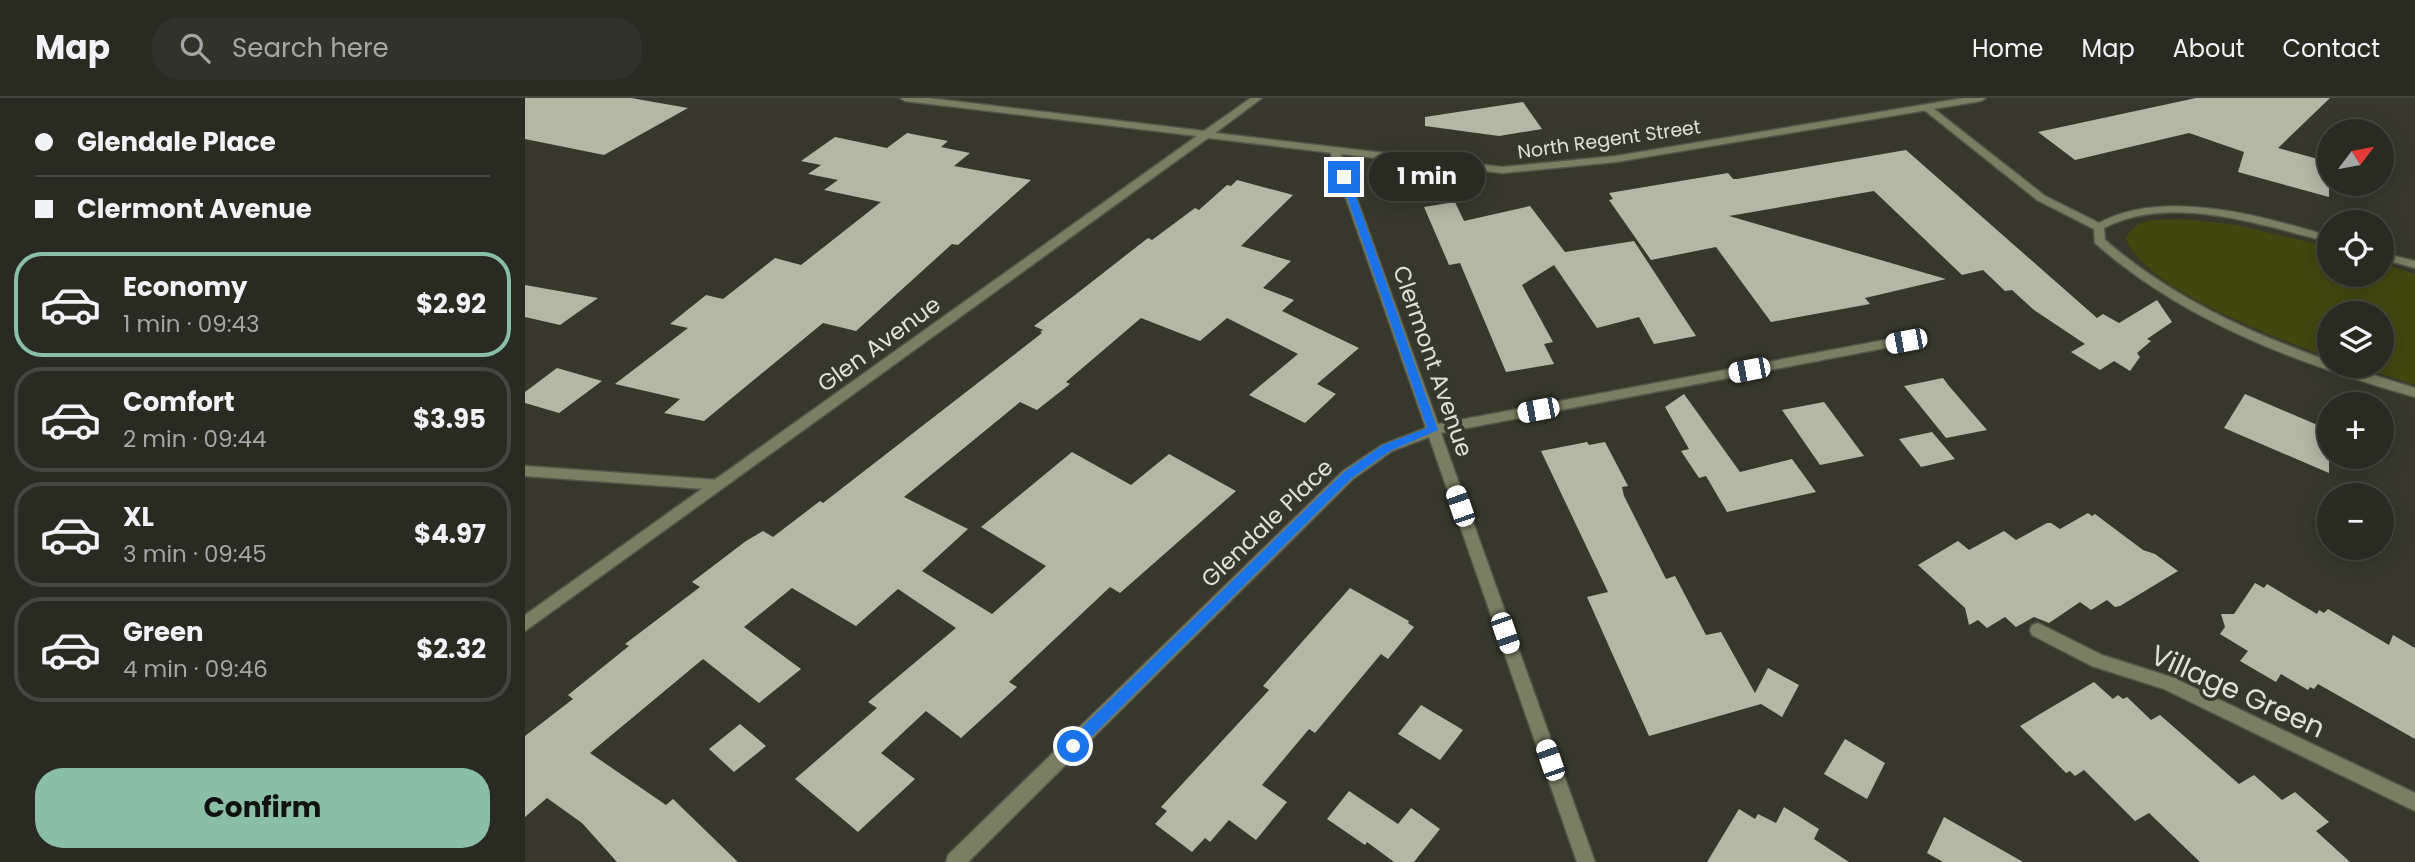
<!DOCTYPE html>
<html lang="en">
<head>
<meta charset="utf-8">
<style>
	:root { --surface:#292a20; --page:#313229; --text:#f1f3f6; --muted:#a5a7a5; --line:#45463e; --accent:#8abfa5 }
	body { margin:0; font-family:Poppins,sans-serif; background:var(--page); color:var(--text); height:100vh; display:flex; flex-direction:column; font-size:26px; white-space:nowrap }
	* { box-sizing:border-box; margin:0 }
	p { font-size:23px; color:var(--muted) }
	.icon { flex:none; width:38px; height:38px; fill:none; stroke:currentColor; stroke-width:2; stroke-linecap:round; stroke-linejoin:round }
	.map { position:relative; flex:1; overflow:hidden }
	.drawer { display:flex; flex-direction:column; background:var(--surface); width:525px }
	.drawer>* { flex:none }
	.hud { display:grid; align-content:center; height:154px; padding:0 35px; background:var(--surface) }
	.needle { width:46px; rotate:58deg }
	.buttons { position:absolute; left:1792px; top:21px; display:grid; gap:14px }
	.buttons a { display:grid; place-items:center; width:77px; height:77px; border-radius:50%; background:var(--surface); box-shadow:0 4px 18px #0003,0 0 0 2px var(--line); font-size:35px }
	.end { position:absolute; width:32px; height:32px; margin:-16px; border:9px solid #1a73e8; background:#fff; box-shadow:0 0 0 4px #fff }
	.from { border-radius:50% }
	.bubble { position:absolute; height:49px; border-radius:24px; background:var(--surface); box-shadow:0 4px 18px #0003,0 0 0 2px var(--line); font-size:23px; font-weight:700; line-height:49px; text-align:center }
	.car { position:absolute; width:21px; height:42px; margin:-21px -10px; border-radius:9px; box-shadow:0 0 5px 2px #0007; background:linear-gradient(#fff 24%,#345 0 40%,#fff 0 76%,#345 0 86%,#fff 0) }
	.hud b { display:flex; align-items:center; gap:24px; height:66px; font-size:26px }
	.hud b+b { border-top:2px solid var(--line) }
	.hud i { width:18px; height:18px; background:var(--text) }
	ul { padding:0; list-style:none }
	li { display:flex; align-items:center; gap:21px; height:105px; margin:0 14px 10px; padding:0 21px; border:4px solid var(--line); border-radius:28px }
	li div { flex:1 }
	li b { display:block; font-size:26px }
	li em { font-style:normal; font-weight:700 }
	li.active { border-color:var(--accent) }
	li>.icon { width:63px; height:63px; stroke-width:1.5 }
	.action { display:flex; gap:14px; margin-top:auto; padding:14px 35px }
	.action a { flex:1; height:80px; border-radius:28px; background:var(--accent); color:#111; font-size:28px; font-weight:700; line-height:80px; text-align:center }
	header { display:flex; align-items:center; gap:42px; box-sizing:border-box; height:98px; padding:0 35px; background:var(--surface); border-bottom:2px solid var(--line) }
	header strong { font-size:33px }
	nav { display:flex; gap:38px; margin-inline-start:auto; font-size:24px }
	.search { width:490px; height:63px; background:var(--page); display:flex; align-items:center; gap:18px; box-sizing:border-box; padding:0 24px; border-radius:28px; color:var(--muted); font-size:26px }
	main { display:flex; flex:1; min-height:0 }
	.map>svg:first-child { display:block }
	.green { fill:#424710 }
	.building { fill:#b4b7a6 }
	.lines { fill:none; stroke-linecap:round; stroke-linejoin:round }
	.service-casing { stroke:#55564a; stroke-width:3 }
	.minor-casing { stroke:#55564a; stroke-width:3 }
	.tertiary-casing { stroke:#55564a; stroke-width:3 }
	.service { fill:#7a7e62; fill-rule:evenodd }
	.minor { fill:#7a7e62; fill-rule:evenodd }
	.tertiary { fill:#7a7e62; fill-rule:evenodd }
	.route { fill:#1a73e8 }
	.labels { text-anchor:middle; stroke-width:7; stroke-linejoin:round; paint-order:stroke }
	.far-street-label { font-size:19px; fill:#dfe1d8; stroke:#37382b }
	.street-label { font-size:23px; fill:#dfe1d8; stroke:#37382b }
	.near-street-label { font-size:28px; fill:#dfe1d8; stroke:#37382b }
</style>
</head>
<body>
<header>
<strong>Map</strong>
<div class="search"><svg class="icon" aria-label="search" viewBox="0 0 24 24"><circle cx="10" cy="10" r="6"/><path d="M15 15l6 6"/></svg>Search here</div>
<nav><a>Home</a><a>Map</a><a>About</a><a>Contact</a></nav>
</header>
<main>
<section class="drawer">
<div class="hud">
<b><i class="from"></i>Glendale Place</b>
<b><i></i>Clermont Avenue</b>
</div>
<ul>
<li class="active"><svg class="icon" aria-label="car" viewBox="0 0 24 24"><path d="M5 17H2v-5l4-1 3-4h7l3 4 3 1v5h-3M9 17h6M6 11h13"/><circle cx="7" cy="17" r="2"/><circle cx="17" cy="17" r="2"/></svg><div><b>Economy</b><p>1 min · 09:43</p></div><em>$2.92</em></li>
<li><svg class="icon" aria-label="car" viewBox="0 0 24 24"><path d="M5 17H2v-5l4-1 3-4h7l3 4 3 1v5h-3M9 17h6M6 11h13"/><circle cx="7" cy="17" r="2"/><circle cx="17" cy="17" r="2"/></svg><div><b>Comfort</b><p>2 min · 09:44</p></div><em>$3.95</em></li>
<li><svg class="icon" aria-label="car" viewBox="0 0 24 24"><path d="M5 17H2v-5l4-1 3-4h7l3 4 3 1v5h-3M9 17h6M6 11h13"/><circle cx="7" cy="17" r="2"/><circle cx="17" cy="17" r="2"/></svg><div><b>XL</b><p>3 min · 09:45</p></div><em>$4.97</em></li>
<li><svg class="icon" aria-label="car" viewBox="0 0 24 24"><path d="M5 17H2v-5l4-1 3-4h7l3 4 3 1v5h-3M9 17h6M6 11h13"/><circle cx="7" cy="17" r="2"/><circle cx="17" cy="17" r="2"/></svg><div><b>Green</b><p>4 min · 09:46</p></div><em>$2.32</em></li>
</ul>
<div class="action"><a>Confirm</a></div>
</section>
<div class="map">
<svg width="1890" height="764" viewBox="0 0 1890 764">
	<rect width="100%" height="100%" fill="#37382b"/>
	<path class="green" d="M1658 121 1712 127 1804 149V177H1857V166L1890 176V287L1832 268H1857V215H1804V259C1755 242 1619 191 1601 141 1610 118 1636 122 1658 121Z"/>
	<g class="building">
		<polygon points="0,0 106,0 163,10 79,57 0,41"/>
		<polygon points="1671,0 1805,0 1753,50 1804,64 1804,99 1713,74 1719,54 1664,35 1550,62 1513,34"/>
		<polygon points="998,4 1017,31 974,38 900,28 900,19"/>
		<polygon points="382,35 423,43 416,49 445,55 429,68 506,82 433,147 427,146 331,233 298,225 179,323 139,315 155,301 90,286 163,230 145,226 181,197 198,201 250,160 276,167 356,104 299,92 313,82 283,76 296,67 276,63 310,39 362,50"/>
		<polygon points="1381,52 1572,220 1578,216 1594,225 1632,202 1647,224 1622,241 1626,243 1612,255 1615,259 1605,273 1589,263 1575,272 1546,254 1560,246 1509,212 1487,192 1480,193 1458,172 1437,177 1349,93 1204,118 1421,181 1340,200 1345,206 1246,224 1191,149 1126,162 1084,102 1088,101 1084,95 1203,75 1208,81 1212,81"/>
		<polygon points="712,82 768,97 716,148 766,163 738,190 769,202 757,213 834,250 792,286 811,296 780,325 724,297 773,256 702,220 675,243 616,220 541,284 545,286 512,312 495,304 379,399 443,431 397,473 467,516 521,468 456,429 547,354 606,387 644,356 711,393 595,495 585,489 484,584 492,589 436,640 401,613 356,655 390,681 333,734 270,681 352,610 343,604 431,530 373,491 331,528 267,490 219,529 276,571 234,605 178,561 65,655 141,707 148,701 213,764 92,764 57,725 22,700 0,719 0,638 48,601 43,597 104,548 100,546 175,489 167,484 221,443 238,433 248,439 295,403 298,405 517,235 515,234 518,232 509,228 550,197 623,140 627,142 670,110 674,112 702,87 706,88"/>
		<polygon points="930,104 939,123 1005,108 1040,154 1109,143 1171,238 1129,246 1114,219 1072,230 1029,167 997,187 1028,244 1019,246 1029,266 981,274 935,165 924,167 899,109"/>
		<polygon points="0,187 73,200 35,227 0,219"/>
		<polygon points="32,270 77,283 34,315 0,305 0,294"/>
		<polygon points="1418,280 1424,288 1462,332 1421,340 1379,288"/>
		<polygon points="1159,296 1215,374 1267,361 1291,394 1202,414 1181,378 1174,380 1156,353 1164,351 1140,309"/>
		<polygon points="1720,296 1804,332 1804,375 1699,330"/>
		<polygon points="1299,304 1305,312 1339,358 1295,367 1257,312"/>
		<polygon points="1407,334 1430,361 1396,369 1374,341"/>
		<polygon points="1062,344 1064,347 1080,344 1103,388 1097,389 1099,398 1141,481 1150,478 1181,537 1196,534 1230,595 1243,570 1274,587 1257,619 1236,606 1124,638 1062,499 1083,494 1016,353"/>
		<polygon points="1563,415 1567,418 1570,416 1618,452 1630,456 1653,473 1595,508 1590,509 1582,502 1566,512 1555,504 1524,525 1509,519 1491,529 1480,519 1462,530 1453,522 1444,527 1440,510 1393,467 1433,443 1444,452 1479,433 1491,442 1522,425 1526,425 1535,431"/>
		<polygon points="1730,485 1739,490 1742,486 1792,516 1794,512 1799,515 1803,511 1864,547 1868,537 1890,550 1890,641 1793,586 1789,591 1785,589 1783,592 1756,576 1751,584 1715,563 1723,553 1695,536 1700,529 1696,516 1709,516"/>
		<polygon points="825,490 884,523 883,525 889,529 863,561 856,556 790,635 784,631 737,687 762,704 731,742 704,722 685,744 680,740 667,754 630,726 642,713 636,709 744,592 738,588"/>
		<polygon points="1569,584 1588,601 1593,597 1598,601 1602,599 1626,622 1635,617 1714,686 1729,677 1757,702 1770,694 1804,724 1791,733 1825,764 1675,764 1624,715 1610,723 1559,672 1550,678 1545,673 1541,675 1495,628"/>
		<polygon points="896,607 938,632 915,662 873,636"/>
		<polygon points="215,626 241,648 209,674 184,651"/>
		<polygon points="1320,641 1360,665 1342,701 1299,676"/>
		<polygon points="824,693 873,726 886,710 915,731 889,764 869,764 842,744 840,747 802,721"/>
		<polygon points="1259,709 1294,731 1289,741 1324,764 1182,764 1214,711 1230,721 1233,716 1251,725"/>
		<polygon points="1419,719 1498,764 1418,764 1402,755"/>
	</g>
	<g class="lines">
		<g class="service-casing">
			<polygon id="service" points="1513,525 1577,557 1649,580 1890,695 1890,713 1639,591 1567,568 1507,537 1505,532 1507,527"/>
		</g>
		<g class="minor-casing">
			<g id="minor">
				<path d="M1398 7H1404L1520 98 1574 125C1639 90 1737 118 1804 138V144C1736 127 1646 95 1579 130L1580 142C1646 199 1722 234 1804 263V268H1819L1890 290V299C1775 266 1661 225 1570 145L1569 131 1512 102 1398 11Z"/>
				<polygon points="810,51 815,54 913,326 1381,238 1387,242 1381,246 916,335 1070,764 1052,764 904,339 867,353 828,381 443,764 421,764 423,757 818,373 857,347 901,330 805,54"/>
				<polygon points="1857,155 1890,163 1890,170 1857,161"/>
				<polygon points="0,368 194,382 201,387 194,392 0,378"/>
			</g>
		</g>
		<g class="tertiary-casing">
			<polygon id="tertiary" points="375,0 403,0 679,33 726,0 737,0 690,35 977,69 1091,58 1439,0 1461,0 1456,3 1091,64 977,75 683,40 0,533 0,517 672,38 380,3"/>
		</g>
		<use href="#service" class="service"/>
		<use href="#minor" class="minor"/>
		<use href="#tertiary" class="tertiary"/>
	</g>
	<polygon class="route" points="819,77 824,79 913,332 865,353 827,380 553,652 543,652 543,643 819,374 858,347 902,330 815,79"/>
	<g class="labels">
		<g class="far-street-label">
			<text transform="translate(1084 41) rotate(-8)" y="7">North Regent Street</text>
		</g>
		<g class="street-label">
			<text transform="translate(354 246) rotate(-36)" y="8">Glen Avenue</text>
			<text transform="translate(908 263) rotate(71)" y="8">Clermont Avenue</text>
			<text transform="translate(742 425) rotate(-44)" y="8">Glendale Place</text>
		</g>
		<g class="near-street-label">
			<text transform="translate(1713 593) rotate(24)" y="10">Village Green</text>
		</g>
	</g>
</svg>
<div class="buttons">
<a><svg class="needle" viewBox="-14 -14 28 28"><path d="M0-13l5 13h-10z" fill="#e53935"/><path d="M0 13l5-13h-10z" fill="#a5a7a5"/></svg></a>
<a><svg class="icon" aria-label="locate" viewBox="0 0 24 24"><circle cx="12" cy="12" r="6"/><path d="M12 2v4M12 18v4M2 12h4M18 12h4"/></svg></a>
<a><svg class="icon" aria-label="layers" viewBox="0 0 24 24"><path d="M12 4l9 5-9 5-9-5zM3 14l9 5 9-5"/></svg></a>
<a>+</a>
<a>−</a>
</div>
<i class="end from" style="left:548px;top:648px"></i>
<i class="end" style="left:819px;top:79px"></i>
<div class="bubble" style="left:844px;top:54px;width:116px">1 min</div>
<i class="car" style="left:1381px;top:243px;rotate:259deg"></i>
<i class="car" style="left:1224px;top:272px;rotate:259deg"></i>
<i class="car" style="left:1013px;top:312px;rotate:259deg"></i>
<i class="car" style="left:935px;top:408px;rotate:341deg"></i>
<i class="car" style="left:980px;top:535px;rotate:161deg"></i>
<i class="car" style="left:1025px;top:662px;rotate:341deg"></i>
</div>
</main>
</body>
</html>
